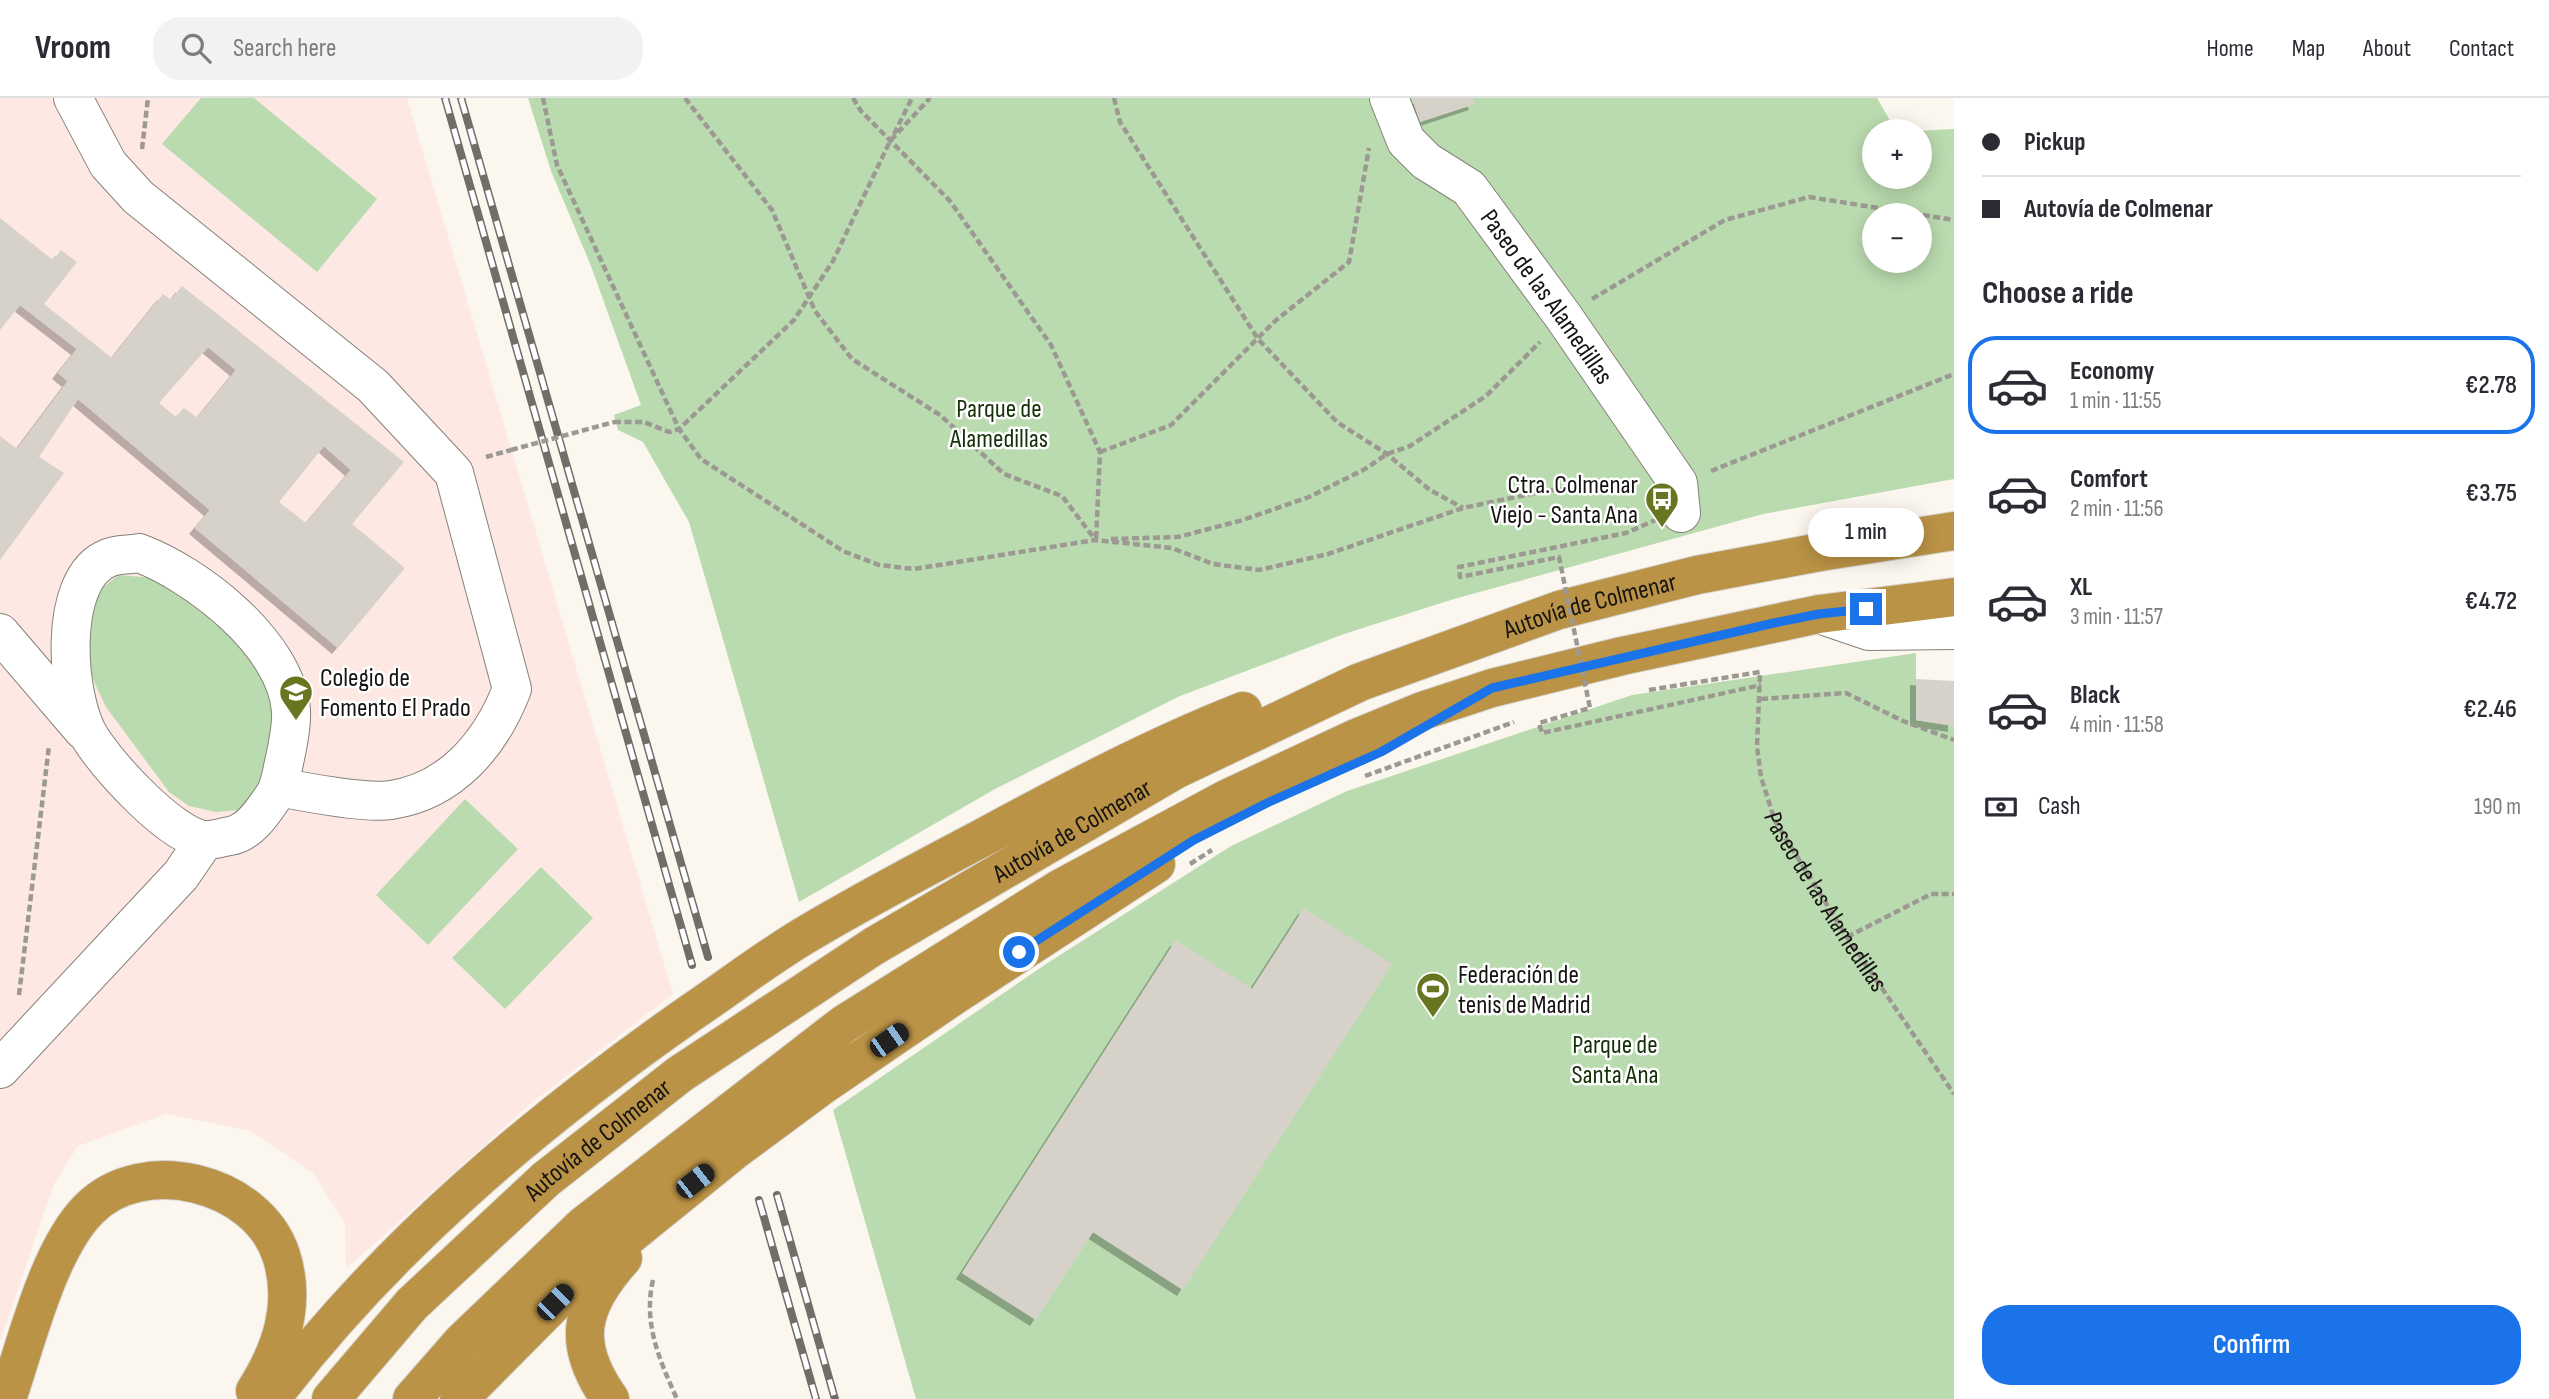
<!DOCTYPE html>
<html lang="en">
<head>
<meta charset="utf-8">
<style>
	:root { --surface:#fff; --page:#f2f2f3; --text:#2b2b33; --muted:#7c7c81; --line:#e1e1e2; --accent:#1a73e8 }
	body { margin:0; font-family:"Sofia Sans Condensed",sans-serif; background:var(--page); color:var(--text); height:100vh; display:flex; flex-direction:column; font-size:26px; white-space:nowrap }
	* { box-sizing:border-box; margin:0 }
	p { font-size:23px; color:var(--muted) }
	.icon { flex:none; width:38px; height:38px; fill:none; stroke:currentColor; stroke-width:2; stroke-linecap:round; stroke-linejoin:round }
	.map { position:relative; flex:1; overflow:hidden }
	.details { display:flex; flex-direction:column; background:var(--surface); width:595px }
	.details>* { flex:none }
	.hud { display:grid; align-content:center; height:154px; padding:0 28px; background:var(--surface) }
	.controls { position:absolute; left:1862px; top:21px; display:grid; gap:14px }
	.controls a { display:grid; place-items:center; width:70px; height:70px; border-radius:50%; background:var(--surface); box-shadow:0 4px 18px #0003; font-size:35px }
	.end { position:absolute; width:32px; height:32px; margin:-16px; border:9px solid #1a73e8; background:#fff; box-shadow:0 0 0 4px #fff }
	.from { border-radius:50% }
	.bubble { position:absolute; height:49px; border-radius:24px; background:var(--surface); box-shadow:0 4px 18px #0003; font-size:23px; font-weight:600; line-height:49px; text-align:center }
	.car { position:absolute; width:21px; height:42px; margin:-21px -10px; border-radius:9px; box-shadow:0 0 5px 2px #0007; background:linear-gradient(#222 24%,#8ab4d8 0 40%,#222 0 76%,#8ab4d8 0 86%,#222 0) }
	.hud b { display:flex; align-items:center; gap:24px; height:66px; font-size:26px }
	.hud b+b { border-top:2px solid var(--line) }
	.hud i { width:18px; height:18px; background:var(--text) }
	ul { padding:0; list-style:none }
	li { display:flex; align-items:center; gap:21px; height:98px; margin:0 14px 10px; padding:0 14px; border:4px solid transparent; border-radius:28px }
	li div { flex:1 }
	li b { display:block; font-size:26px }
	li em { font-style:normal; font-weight:600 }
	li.on { border-color:var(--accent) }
	li>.icon { width:63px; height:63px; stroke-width:1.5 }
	h2 { padding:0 28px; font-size:32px; line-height:84px }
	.pay { display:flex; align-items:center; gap:18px; height:77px; padding:0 28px; font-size:26px }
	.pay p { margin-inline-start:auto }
	.primary-button { display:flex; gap:14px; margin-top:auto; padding:14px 28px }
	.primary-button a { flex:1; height:80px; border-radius:28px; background:var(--accent); color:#fff; font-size:28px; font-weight:600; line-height:80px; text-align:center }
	header { display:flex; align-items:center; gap:42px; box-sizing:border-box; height:98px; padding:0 35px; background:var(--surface); border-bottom:2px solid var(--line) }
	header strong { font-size:33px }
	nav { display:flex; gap:38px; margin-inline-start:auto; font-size:24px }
	.search { width:490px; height:63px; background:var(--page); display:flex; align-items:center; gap:18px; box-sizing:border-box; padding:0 24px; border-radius:28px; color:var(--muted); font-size:26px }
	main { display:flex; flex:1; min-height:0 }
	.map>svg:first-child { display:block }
	.education { fill:#fde8e3 }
	.green { fill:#badbaf; fill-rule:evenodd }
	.building { fill:#d7d2c9; fill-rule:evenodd; filter:url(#shadow) }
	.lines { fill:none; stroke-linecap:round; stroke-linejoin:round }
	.minor-casing { stroke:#868179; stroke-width:40 }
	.highway-casing { stroke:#d5d5d4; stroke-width:40 }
	.path { stroke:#9c9892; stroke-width:4.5; stroke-dasharray:7 3.5; stroke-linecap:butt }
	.minor { stroke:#fff; stroke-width:38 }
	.highway { stroke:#bb9346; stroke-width:38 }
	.rail-casing { stroke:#716d68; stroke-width:8 }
	.rail { stroke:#fff; stroke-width:5; stroke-dasharray:16; stroke-linecap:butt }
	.path-bridge { stroke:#9c9892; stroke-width:4.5; stroke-dasharray:7 3.5; stroke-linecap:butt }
	.route { stroke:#1a73e8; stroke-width:9 }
	.labels { text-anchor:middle; stroke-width:5; stroke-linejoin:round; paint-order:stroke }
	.street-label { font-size:26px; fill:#161411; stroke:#fff }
	.park-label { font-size:26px; fill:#153108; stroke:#fff }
	.poi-label { font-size:26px; fill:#161411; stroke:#fff; text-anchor:start }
</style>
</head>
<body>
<header>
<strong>Vroom</strong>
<div class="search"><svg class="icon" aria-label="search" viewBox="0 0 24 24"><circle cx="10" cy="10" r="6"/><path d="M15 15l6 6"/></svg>Search here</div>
<nav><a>Home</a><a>Map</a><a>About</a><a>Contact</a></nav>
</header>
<main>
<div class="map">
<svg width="1954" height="1301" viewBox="0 0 1954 1301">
	<defs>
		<filter id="shadow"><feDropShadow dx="-6" dy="6" stdDeviation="0" flood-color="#0004"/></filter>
	</defs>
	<rect width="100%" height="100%" fill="#fcf7ee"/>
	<polygon class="education" points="0,0 407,0 673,896 528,1008 346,1171 345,1126 314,1076 251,1033 166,1016 78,1048 54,1086 0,1244"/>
	<g class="green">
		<polygon points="201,0 254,0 377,101 317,174 162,46"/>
		<path d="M528 0H1877L1896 33H1874V79H1920V33H1916L1954 31V381L1763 416 1454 501 1344 536 1180 598 995 691 799 804 689 424 643 344 618 332 614 317 641 307 591 168 551 73ZM1874 117H1920V163H1874Z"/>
		<polygon points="118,477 155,480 194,500 240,546 272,595 274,640 269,669 256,695 240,712 216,714 189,708 169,694 106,609 91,577 87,530 94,497"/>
		<polygon points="1916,555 1916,622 1954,628 1954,1301 916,1301 833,1012 1046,866 1231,748 1347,693 1632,597"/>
		<polygon points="465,701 518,751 428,847 376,797"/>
		<polygon points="541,769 593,820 505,911 452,860"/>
	</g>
	<g class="building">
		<polygon points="1412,0 1472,0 1475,6 1420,24"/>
		<path d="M0 120 53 162 61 152 77 164 44 206 112 260 163 196 171 202 182 188 404 364 352 426 405 470 338 550 195 430 210 412 78 301 39 359 64 375 0 462V338L17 351 68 283 58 275 77 251 20 207 0 232ZM208 249 236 272 197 320 184 310 176 319 159 305ZM324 348 351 372 306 425 279 404Z"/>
		<polygon points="1916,581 1954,583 1954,628 1916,622"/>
		<polygon points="1304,810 1392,866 1183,1192 1093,1134 1036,1222 962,1175 1176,842 1252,891"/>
	</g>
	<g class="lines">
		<g class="minor-casing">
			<g id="minor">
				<path d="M73 0 108 66 138 99 373 288 454 375 512 591C491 645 452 693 391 702 368 706 304 694 279 689"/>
				<path id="s2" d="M1389 0 1406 43 1426 63 1469 90 1563 218 1678 385 1681 415"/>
				<path d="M139 455C196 476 287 546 291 613 292 628 288 646 285 660 282 672 281 685 275 696 265 711 250 735 230 738 222 739 212 743 204 742 170 737 110 670 91 641 66 603 56 481 108 460 117 456 130 457 139 455Z"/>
				<polyline points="1819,516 1869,533 1954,532"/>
				<polyline points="0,535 83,632"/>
				<polyline points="0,971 181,777 205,742"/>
			</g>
		</g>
		<g class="highway-casing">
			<g id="highway">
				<path d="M7 1301C26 1246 48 1152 89 1111 143 1056 257 1084 281 1157 297 1206 281 1252 255 1293"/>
				<path d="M271 1301C387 1148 536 1023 692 914 729 889 764 862 802 839 860 804 921 772 982 740 1067 694 1152 649 1243 613"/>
				<path id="s3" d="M331 1301 412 1206 546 1081 680 976 874 848 1175 672 1360 584 1559 512 1697 477 1820 454 1954 433"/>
				<polyline points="412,1301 462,1244 584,1127 844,926 1059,791 1226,701 1356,640 1422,613 1492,590 1622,558 1819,516 1954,499"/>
				<polyline points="459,1301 588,1171 735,1052 823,987 955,897 1156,766"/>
				<path d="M610 1301C571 1246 579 1209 623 1160"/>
			</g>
		</g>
		<g class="path">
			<polyline points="543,0 557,67 679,331 701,361 843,453 879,467 914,471 1095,442 1172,450 1213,466 1259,472 1328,456 1463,410 1545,393 1635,382"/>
			<polyline points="685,0 772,112 815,213 852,261 940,317 1004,376 1062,398 1094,440"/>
			<polyline points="853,0 861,13 950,103 1051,247 1100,354 1096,442"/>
			<polyline points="1114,0 1120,24 1258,241 1337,324 1387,356 1430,392 1463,410"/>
			<polyline points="894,36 912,0"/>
			<polyline points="142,51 148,0"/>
			<polyline points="1592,201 1725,122 1809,99 1954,122"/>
			<polyline points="614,324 644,324 669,334 679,331 794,222 833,163 890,43 930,0"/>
			<polyline points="1100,354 1171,327 1275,223 1349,164 1369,50"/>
			<polyline points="486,359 511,352"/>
			<polyline points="1711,373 1954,276"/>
			<polyline points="1111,441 1178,439 1243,422 1309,399 1365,371 1387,356 1410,348 1486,298 1540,244"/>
			<path id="s1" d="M1649 592 1760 574 1757 649 1761 679 1775 723 1847 839 1954 996"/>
			<polyline points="1761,601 1846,595 1903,623 1954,642"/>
			<polyline points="1365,678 1514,624"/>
			<polyline points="1190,766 1212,752"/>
			<polyline points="1847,839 1931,796 1954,796"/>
			<polyline points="19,897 49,648"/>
			<path d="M653 1182C643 1225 659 1261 677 1301"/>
		</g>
		<use href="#minor" class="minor"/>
		<use href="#highway" class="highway"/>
		<g class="rail-casing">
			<g id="rail">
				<polyline points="445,0 692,867"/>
				<polyline points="461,0 708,859"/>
				<polyline points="777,1097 835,1301"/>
				<polyline points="759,1102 816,1301"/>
			</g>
		</g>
		<use href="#rail" class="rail"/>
		<g class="path-bridge">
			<polyline points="511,352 614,324"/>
			<polyline points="1667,417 1626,435 1459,469 1460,479 1559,459 1590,610 1539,625 1542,635 1761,587"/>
		</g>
	</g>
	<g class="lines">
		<polyline class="route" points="1019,854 1194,742 1267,705 1381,654 1492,590 1774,525 1819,516 1866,511"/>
	</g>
	<defs>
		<g id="bus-pin" transform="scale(1.75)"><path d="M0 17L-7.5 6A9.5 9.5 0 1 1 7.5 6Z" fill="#697621" stroke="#fff"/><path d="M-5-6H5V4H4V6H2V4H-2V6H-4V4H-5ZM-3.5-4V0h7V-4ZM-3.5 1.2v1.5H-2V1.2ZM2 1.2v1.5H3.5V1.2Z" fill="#fff"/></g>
		<g id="school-pin" transform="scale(1.75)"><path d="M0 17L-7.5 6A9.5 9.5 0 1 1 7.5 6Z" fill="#697621" stroke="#fff"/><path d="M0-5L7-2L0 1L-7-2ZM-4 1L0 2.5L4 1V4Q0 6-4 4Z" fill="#fff"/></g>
		<g id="stadium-pin" transform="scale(1.75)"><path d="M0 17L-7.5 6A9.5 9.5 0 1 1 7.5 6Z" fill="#697621" stroke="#fff"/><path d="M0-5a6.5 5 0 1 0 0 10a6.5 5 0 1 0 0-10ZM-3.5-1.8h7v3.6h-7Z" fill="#fff"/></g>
	</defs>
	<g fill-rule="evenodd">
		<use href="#bus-pin" x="1662" y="401"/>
		<use href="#school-pin" x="296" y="594"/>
		<use href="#stadium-pin" x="1433" y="891"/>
	</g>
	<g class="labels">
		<g class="street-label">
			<text dy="9" stroke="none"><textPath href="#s2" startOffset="259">Paseo de las Alamedillas</textPath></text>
			<text dy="9" stroke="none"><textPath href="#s3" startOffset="1507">Autovía de Colmenar</textPath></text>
			<text dy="9" stroke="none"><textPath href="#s3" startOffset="940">Autovía de Colmenar</textPath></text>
			<text dy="9" stroke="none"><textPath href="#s1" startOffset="359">Paseo de las Alamedillas</textPath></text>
			<text dy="9" stroke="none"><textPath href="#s3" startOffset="373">Autovía de Colmenar</textPath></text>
		</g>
		<g class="park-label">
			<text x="999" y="319">Parque de<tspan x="999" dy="30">Alamedillas</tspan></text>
			<text x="1615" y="955">Parque de<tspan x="1615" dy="30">Santa Ana</tspan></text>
		</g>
		<g class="poi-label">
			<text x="1638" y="395" text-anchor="end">Ctra. Colmenar<tspan x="1638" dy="30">Viejo - Santa Ana</tspan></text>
			<text x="320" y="588">Colegio de<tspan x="320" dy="30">Fomento El Prado</tspan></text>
			<text x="1458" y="885">Federación de<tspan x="1458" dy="30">tenis de Madrid</tspan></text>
		</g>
	</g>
</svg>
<div class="controls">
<a>+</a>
<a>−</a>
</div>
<i class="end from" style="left:1019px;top:854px"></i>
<i class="end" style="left:1866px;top:511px"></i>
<div class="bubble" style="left:1808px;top:410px;width:116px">1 min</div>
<i class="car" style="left:889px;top:942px;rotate:55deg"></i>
<i class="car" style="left:695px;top:1083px;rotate:52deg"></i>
<i class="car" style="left:555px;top:1204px;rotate:45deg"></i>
</div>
<section class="details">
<div class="hud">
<b><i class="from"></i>Pickup</b>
<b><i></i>Autovía de Colmenar</b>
</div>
<h2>Choose a ride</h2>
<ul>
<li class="on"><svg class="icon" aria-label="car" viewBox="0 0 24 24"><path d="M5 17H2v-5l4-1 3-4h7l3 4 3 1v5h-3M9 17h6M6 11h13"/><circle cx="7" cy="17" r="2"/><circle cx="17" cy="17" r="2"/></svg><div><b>Economy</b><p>1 min · 11:55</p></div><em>€2.78</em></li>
<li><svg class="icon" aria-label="car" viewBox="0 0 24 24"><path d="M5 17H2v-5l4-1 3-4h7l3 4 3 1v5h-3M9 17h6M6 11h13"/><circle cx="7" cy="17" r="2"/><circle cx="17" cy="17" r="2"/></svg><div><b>Comfort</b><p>2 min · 11:56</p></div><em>€3.75</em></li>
<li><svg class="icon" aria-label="car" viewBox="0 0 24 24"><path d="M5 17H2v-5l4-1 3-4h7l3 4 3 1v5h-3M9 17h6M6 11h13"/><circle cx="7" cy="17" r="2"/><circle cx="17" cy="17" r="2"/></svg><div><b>XL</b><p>3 min · 11:57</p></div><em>€4.72</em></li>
<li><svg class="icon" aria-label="car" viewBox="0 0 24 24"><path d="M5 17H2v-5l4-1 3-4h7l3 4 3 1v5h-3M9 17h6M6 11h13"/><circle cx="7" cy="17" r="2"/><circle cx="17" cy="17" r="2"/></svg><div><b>Black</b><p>4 min · 11:58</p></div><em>€2.46</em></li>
</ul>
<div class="pay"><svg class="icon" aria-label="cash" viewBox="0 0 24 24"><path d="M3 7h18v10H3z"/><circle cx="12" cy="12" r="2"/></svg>Cash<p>190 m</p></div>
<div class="primary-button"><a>Confirm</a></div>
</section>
</main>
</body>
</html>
